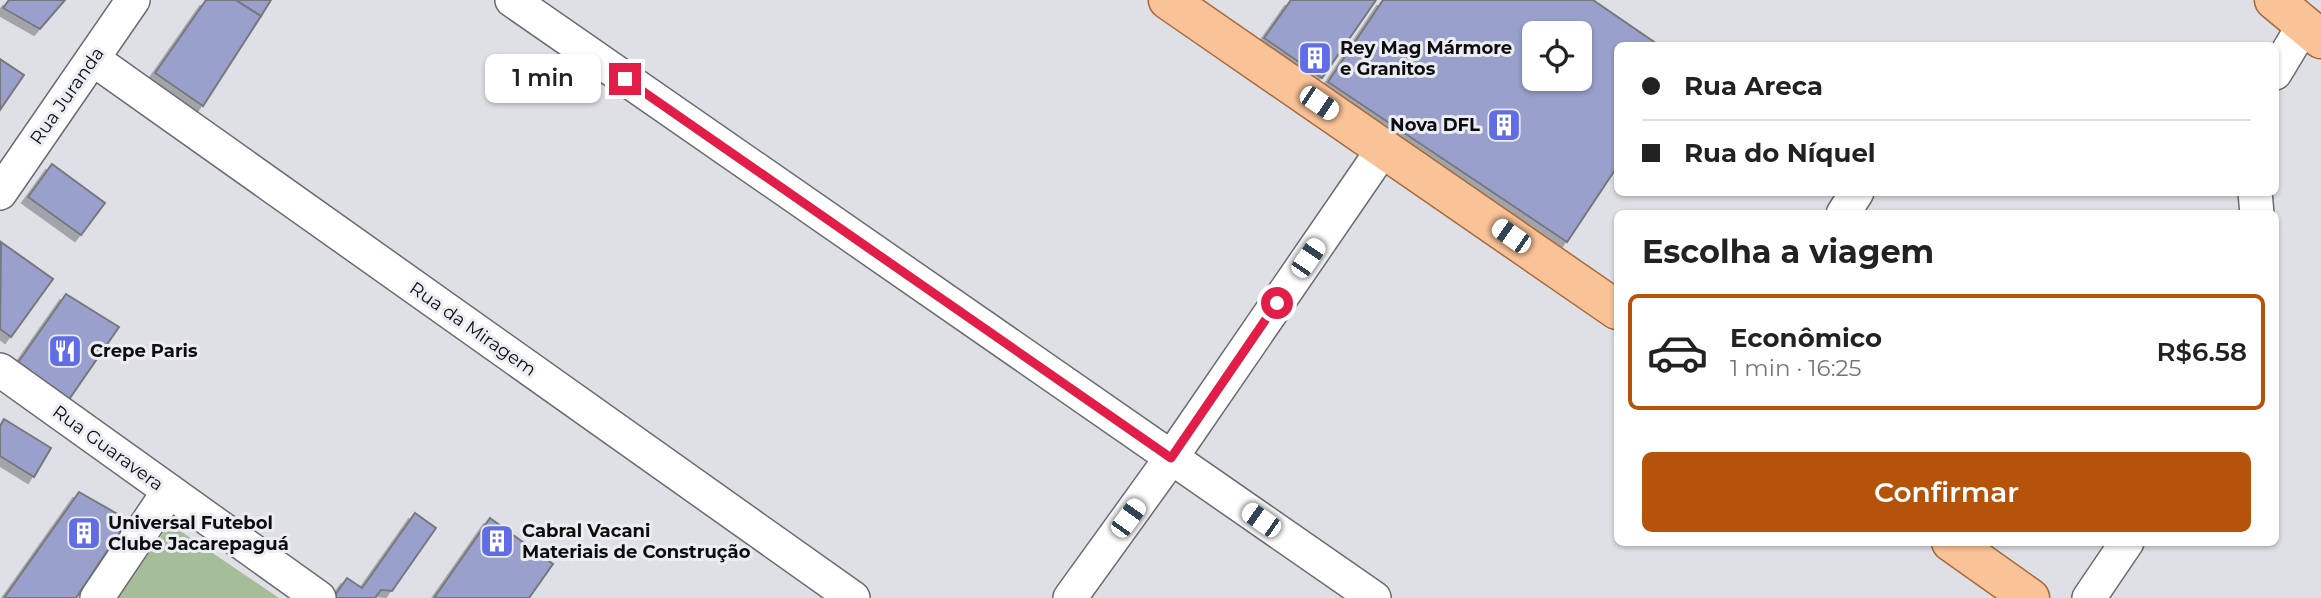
<!DOCTYPE html>
<html lang="pt">
<head>
<meta charset="utf-8">
<style>
	:root { --surface:#fff; --page:#f6f6f6; --text:#222; --muted:#767676; --line:#e0e0e0; --accent:#b45309 }
	body { margin:0; font-family:Montserrat,sans-serif; background:var(--page); color:var(--text); height:100vh; display:flex; flex-direction:column; font-size:26px; white-space:nowrap }
	* { box-sizing:border-box; margin:0 }
	p { font-size:23px; color:var(--muted) }
	.icon { flex:none; width:38px; height:38px; fill:none; stroke:currentColor; stroke-width:2; stroke-linecap:round; stroke-linejoin:round }
	.map { position:relative; flex:1; overflow:hidden }
	.drawer { position:absolute; left:1614px; top:210px; width:665px; height:336px; display:flex; flex-direction:column; background:var(--surface); border-radius:10px; box-shadow:0 2px 5px #0004 }
	.drawer>* { flex:none }
	.hud { position:absolute; left:1614px; top:42px; width:665px; height:154px; border-radius:10px; box-shadow:0 2px 5px #0004; display:grid; align-content:center; height:154px; padding:0 28px; background:var(--surface) }
	.fabs { position:absolute; left:1522px; top:21px; display:grid; gap:14px }
	.fabs a { display:grid; place-items:center; width:70px; height:70px; border-radius:10px; background:var(--surface); box-shadow:0 2px 5px #0004; font-size:35px }
	.end { position:absolute; width:32px; height:32px; margin:-16px; border:9px solid #e11d48; background:#fff; box-shadow:0 0 0 4px #fff }
	.from { border-radius:50% }
	.bubble { position:absolute; height:49px; border-radius:10px; background:var(--surface); box-shadow:0 2px 5px #0004; font-size:23px; font-weight:600; line-height:49px; text-align:center }
	.car { position:absolute; width:21px; height:42px; margin:-21px -10px; border-radius:9px; box-shadow:0 0 5px 2px #0007; background:linear-gradient(#fff 24%,#345 0 40%,#fff 0 76%,#345 0 86%,#fff 0) }
	.hud b { display:flex; align-items:center; gap:24px; height:66px; font-size:26px }
	.hud b+b { border-top:2px solid var(--line) }
	.hud i { width:18px; height:18px; background:var(--text) }
	ul { padding:0; list-style:none }
	li { display:flex; align-items:center; gap:21px; height:116px; margin:0 14px 10px; padding:0 14px; border:4px solid transparent; border-radius:10px }
	li div { flex:1 }
	li b { display:block; font-size:26px }
	li em { font-style:normal; font-weight:600 }
	li.on { border-color:var(--accent) }
	li>.icon { width:63px; height:63px; stroke-width:1.5 }
	h2 { padding:0 28px; font-size:32px; line-height:84px }
	.cta { display:flex; gap:14px; margin-top:auto; padding:14px 28px }
	.cta a { flex:1; height:80px; border-radius:10px; background:var(--accent); color:#fff; font-size:28px; font-weight:600; line-height:80px; text-align:center }
	.map>svg:first-child { display:block }
	.green { fill:#a5bd99 }
	.building { fill:#98a0cb; stroke:#77787e; stroke-width:2; fill-rule:evenodd; filter:url(#shadow) }
	.lines { fill:none; stroke-linecap:round; stroke-linejoin:round }
	.minor-casing { stroke:#696b70; stroke-width:36 }
	.major-casing { stroke:#a5683b; stroke-width:41 }
	.minor { stroke:#fff; stroke-width:33 }
	.major { stroke:#fac297; stroke-width:38 }
	.route { stroke:#e11d48; stroke-width:9 }
	.labels { text-anchor:middle; stroke-width:6; stroke-linejoin:round; paint-order:stroke }
	.poi-label { font-size:18px; font-weight:bold; fill:#0d0d0f; stroke:#ebedf3; text-anchor:start }
	.street-label { font-size:18px; fill:#0d0d0f; stroke:#ebedf3 }
</style>
</head>
<body>
<div class="map">
<svg width="2321" height="598" viewBox="0 0 2321 598">
	<defs>
		<filter id="shadow"><feDropShadow dx="-6" dy="6" stdDeviation="0" flood-color="#0004"/></filter>
	</defs>
	<rect width="100%" height="100%" fill="#dee0e6"/>
	<polygon class="green" points="170,524 279,598 116,598"/>
	<g class="building">
		<polygon points="9,0 65,0 40,29 3,8"/>
		<polygon points="206,0 236,0 261,16 203,106 155,73"/>
		<polygon points="236,0 271,0 261,16"/>
		<polygon points="1291,0 1376,0 1322,78 1264,38"/>
		<path d="M1383 0H1593L1660 46H1617V167L1567 242 1328 82ZM1535 33H1580V79H1535Z"/>
		<polygon points="0,59 24,75 0,110"/>
		<polygon points="52,164 105,203 81,235 28,197"/>
		<polygon points="1,242 53,279 11,337 0,329"/>
		<polygon points="66,294 119,327 61,411 10,374"/>
		<polygon points="4,419 51,448 34,477 0,456 0,426"/>
		<polygon points="79,492 128,520 76,598 4,598"/>
		<polygon points="415,513 436,528 392,591 381,590 375,598 333,598 347,578 362,588"/>
		<polygon points="490,518 553,564 529,598 434,598"/>
	</g>
	<g class="lines">
		<g class="minor-casing">
			<g id="minor">
				<polyline points="512,0 1374,598"/>
				<polyline points="93,59 853,598"/>
				<polyline points="2275,73 2304,25"/>
				<polyline points="2255,192 2257,214"/>
				<polyline points="0,193 133,0"/>
				<polyline points="1843,214 1857,192"/>
				<polyline points="0,370 319,598"/>
				<polyline points="97,598 169,491"/>
				<polyline points="1070,598 1171,458 1384,148"/>
				<polyline points="2089,598 2127,542"/>
			</g>
		</g>
		<g class="major-casing">
			<g id="major">
				<polyline points="1168,0 1617,310"/>
				<polyline points="2274,0 2321,39"/>
				<polyline points="1951,542 2030,598"/>
			</g>
		</g>
		<use href="#minor" class="minor"/>
		<use href="#major" class="major"/>
	</g>
	<g class="lines">
		<polyline class="route" points="625,79 1171,458 1277,303"/>
	</g>
	<defs>
		<g id="building-square" transform="scale(1.75)"><rect x="-9" y="-9" width="18" height="18" rx="4" fill="#616de5" stroke="#ebedf3"/><path d="M-4-6H4V6H1V3H-1V6H-4ZM-2.5-4.3h1.7v1.8h-1.7ZM.8-4.3h1.7v1.8H.8ZM-2.5-1h1.7V.8h-1.7ZM.8-1h1.7V.8H.8Z" fill="#fff"/></g>
		<g id="restaurant-square" transform="scale(1.75)"><rect x="-9" y="-9" width="18" height="18" rx="4" fill="#616de5" stroke="#ebedf3"/><path d="M-5-6h1v4h1v-4h1v4h1v-4h1v5L-1.5 .5V6h-2V.5L-5-1ZM5-6V6H3V1.5H1.5Q1.5-4 5-6Z" fill="#fff"/></g>
	</defs>
	<g fill-rule="evenodd">
		<use href="#building-square" x="1315" y="58"/>
		<use href="#building-square" x="1504" y="125"/>
		<use href="#restaurant-square" x="65" y="351"/>
		<use href="#building-square" x="84" y="533"/>
		<use href="#building-square" x="497" y="541"/>
	</g>
	<g class="labels">
		<g class="poi-label">
			<text x="1340" y="54">Rey Mag Mármore<tspan x="1340" dy="21">e Granitos</tspan></text>
			<text x="1480" y="131" text-anchor="end">Nova DFL</text>
			<text x="90" y="357">Crepe Paris</text>
			<text x="108" y="529">Universal Futebol<tspan x="108" dy="21">Clube Jacarepaguá</tspan></text>
			<text x="522" y="537">Cabral Vacani<tspan x="522" dy="21">Materiais de Construção</tspan></text>
		</g>
		<g class="street-label">
			<text transform="translate(67 96) rotate(-55)" y="6">Rua Juranda</text>
			<text transform="translate(473 329) rotate(35)" y="6">Rua da Miragem</text>
			<text transform="translate(108 448) rotate(36)" y="6">Rua Guaravera</text>
		</g>
	</g>
</svg>
<div class="fabs">
<a><svg class="icon" aria-label="locate" viewBox="0 0 24 24"><circle cx="12" cy="12" r="6"/><path d="M12 2v4M12 18v4M2 12h4M18 12h4"/></svg></a>
</div>
<i class="end from" style="left:1277px;top:303px"></i>
<i class="end" style="left:625px;top:79px"></i>
<div class="bubble" style="left:485px;top:54px;width:116px">1 min</div>
<i class="car" style="left:1319px;top:103px;rotate:124deg"></i>
<i class="car" style="left:1511px;top:236px;rotate:305deg"></i>
<i class="car" style="left:1308px;top:258px;rotate:34deg"></i>
<i class="car" style="left:1128px;top:518px;rotate:36deg"></i>
<i class="car" style="left:1261px;top:520px;rotate:305deg"></i>
<div class="hud">
<b><i class="from"></i>Rua Areca</b>
<b><i></i>Rua do Níquel</b>
</div>
<section class="drawer">
<h2>Escolha a viagem</h2>
<ul>
<li class="on"><svg class="icon" aria-label="car" viewBox="0 0 24 24"><path d="M5 17H2v-5l4-1 3-4h7l3 4 3 1v5h-3M9 17h6M6 11h13"/><circle cx="7" cy="17" r="2"/><circle cx="17" cy="17" r="2"/></svg><div><b>Econômico</b><p>1 min · 16:25</p></div><em>R$6.58</em></li>
</ul>
<div class="cta"><a>Confirmar</a></div>
</section>
</div>
</body>
</html>
